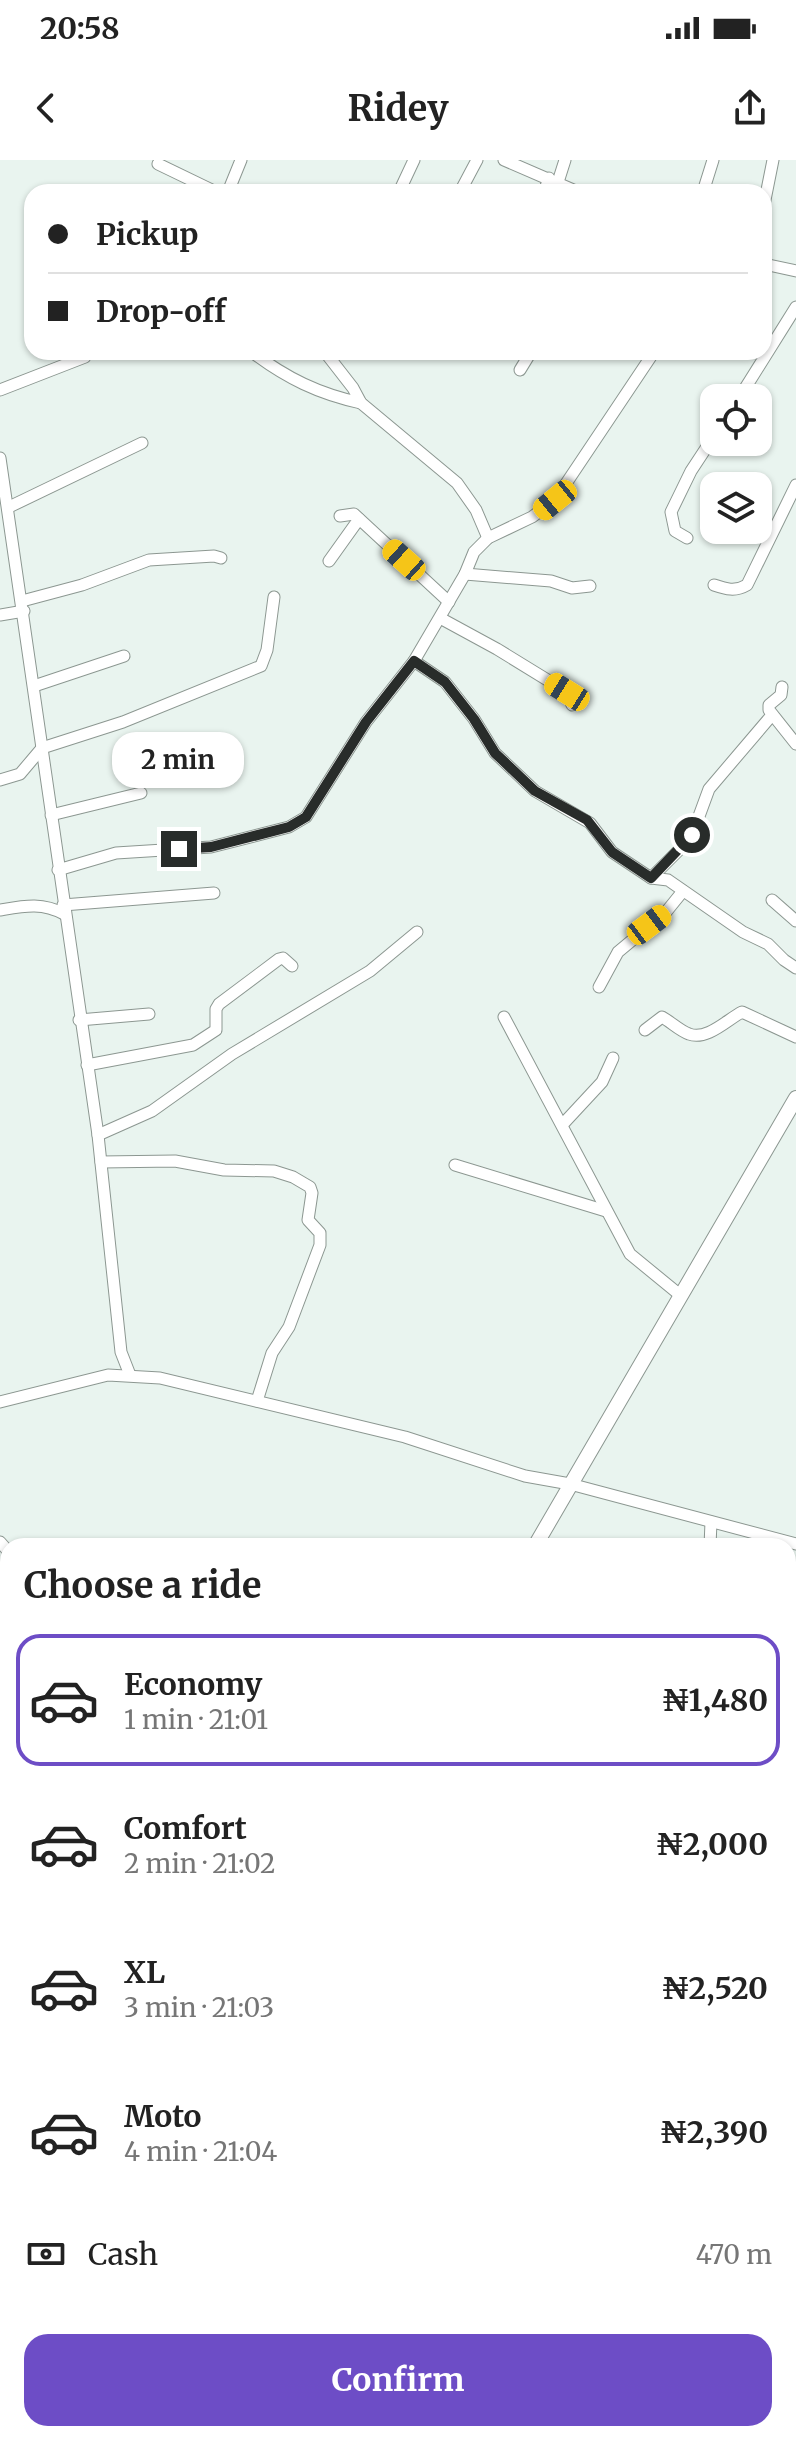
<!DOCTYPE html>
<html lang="en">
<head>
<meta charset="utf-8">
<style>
	:root { --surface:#fff; --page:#f2f2f2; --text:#222; --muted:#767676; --line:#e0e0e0; --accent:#6d4dc6 }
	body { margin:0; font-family:Merriweather,serif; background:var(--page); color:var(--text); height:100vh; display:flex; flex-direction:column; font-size:30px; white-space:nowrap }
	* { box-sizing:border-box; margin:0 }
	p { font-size:26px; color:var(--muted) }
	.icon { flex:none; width:44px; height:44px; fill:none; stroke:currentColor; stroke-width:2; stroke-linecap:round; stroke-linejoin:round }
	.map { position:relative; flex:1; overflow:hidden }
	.drawer { position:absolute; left:0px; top:1378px; width:796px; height:904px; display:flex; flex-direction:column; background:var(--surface); border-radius:24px 24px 0 0; box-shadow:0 2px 6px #0004 }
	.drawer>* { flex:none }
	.guide { position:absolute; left:24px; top:24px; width:748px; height:176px; border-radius:24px; box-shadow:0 2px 6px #0004; display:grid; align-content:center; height:176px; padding:0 24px; background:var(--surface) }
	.controls { position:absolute; left:700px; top:224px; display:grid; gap:16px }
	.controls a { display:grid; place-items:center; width:72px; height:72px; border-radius:16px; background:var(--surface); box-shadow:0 2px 6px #0004; font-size:40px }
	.end { position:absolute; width:36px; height:36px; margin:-18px; border:10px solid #282c2a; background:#fff; box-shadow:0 0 0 4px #fff }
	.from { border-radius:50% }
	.bubble { position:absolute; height:56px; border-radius:24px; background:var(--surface); box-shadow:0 2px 6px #0004; font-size:26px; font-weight:700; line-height:56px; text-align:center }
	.car { position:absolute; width:24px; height:48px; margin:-24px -12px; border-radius:10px; box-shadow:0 0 6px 2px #0007; background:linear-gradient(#f5c518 24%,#345 0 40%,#f5c518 0 76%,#345 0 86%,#f5c518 0) }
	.guide b { display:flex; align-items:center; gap:28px; height:76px; font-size:30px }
	.guide b+b { border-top:2px solid var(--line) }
	.guide i { width:20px; height:20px; background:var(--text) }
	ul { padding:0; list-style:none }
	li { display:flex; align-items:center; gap:24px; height:132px; margin:0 16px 12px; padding:0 8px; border:4px solid transparent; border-radius:24px }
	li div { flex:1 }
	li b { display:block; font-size:30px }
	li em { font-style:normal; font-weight:700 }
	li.on { border-color:var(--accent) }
	li>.icon { width:72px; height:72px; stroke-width:1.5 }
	h2 { padding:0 24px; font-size:36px; line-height:96px }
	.pay { display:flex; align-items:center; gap:20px; height:88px; padding:0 24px; font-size:30px }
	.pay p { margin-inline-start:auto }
	.cta { display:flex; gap:16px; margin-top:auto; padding:16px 24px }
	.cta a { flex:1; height:92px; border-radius:24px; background:var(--accent); color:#fff; font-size:32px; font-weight:700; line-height:92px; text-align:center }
	.status { display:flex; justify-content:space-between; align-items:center; height:56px; padding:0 40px; background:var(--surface); direction:ltr }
	.status svg { height:22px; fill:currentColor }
	header { display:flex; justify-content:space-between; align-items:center; height:104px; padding:0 24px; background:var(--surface); font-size:36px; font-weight:700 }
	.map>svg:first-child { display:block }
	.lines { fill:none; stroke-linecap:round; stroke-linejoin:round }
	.minor-casing { stroke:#8c9791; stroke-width:13 }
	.tertiary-casing { stroke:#8c9791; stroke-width:16 }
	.minor { stroke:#fff; stroke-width:11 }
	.tertiary { stroke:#fff; stroke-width:14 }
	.route { stroke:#282c2a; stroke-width:10 }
</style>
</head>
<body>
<div class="status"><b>20:58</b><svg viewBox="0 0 49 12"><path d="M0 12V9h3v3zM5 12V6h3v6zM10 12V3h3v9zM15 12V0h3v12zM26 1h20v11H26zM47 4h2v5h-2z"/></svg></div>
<header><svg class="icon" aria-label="back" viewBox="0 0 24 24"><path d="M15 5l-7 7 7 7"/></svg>Ridey<svg class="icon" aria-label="share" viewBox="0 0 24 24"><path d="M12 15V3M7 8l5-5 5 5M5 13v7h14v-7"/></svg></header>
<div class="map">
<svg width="796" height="2282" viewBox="0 0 796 2282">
	<rect width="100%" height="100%" fill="#e9f4ef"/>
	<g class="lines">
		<g class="minor-casing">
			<g id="minor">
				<polyline points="504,0 578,32"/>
				<polyline points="158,4 216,32"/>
				<polyline points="558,22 565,0"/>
				<polyline points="228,32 241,0"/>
				<polyline points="399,32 414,0"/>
				<polyline points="460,32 477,0"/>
				<polyline points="544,32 549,18"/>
				<polyline points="703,32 713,0"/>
				<polyline points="764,45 773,0"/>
				<polyline points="764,104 796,111"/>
				<path d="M252 192C286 218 319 234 361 243"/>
				<polyline points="325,192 353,228 361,243 457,323 476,350 488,378"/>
				<polyline points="520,210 531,192"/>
				<polyline points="0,230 85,197"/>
				<polyline points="739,238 796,147"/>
				<polyline points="0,298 98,975 121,1192 130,1215"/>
				<polyline points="9,347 142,283"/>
				<polyline points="340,356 354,354 449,442"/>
				<polyline points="687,378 675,371 671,352 691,311 714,276"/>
				<polyline points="329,401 359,359"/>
				<polyline points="465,414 551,421 572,428 590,426"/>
				<path d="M714 425C726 429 735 432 747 425L796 325"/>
				<polyline points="22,441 82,425 149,400 214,396 221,398"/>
				<polyline points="0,455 24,451"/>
				<polyline points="440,458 497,489 567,532 572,545"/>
				<polyline points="414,501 445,522 474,559 495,593 535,631 590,663 612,692 651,718 668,720 743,772 768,784 784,800 796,808"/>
				<polyline points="34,526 124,496"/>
				<polyline points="782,527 781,535 769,545 769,550 796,584"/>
				<polyline points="0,620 20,614 42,588 123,562 261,506 267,490 274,437"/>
				<polyline points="51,655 141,633"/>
				<polyline points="58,710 116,693 211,687 289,667 306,657 366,562 414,501 465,414 474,392 488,378 532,357 555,340 654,192"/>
				<polyline points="651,718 691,678 709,629 772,555"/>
				<polyline points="772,740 796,761"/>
				<polyline points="63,745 214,733"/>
				<path d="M0 750C24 746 42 742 64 754"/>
				<polyline points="599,827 618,792 666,752 683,731"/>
				<polyline points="504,857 630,1094 680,1135"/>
				<polyline points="79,860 149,854"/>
				<path d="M645 870 662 857C671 862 680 871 689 874 707 881 728 859 742 852L796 877"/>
				<polyline points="87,905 193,885 216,870 216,849 219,844 279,799 283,798 292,806"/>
				<polyline points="563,964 602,922 613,898"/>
				<polyline points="98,975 152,951 232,894 370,811 417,772"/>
				<polyline points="101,1002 175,1001 224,1010 274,1011 293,1017 310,1027 312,1033 308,1060 320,1073 320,1085 289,1167 272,1193 257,1241"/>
				<polyline points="455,1005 606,1051"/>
				<polyline points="0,1242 108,1215 160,1218 405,1277 525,1316 570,1324 796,1384"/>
				<polyline points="0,1382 8,1391"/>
				<polyline points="710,1386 711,1362"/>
				<polyline points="788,1726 796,1708"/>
				<polyline points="0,1781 8,1782"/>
				<polyline points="788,1939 796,1946"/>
				<polyline points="0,2043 8,2048"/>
				<polyline points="788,2202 796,2203"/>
				<polyline points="26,2274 36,2282"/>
				<polyline points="377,2274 390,2282"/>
				<polyline points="223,2280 226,2274"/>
				<polyline points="312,2282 317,2274"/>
				<polyline points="470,2282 474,2274"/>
			</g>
		</g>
		<g class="tertiary-casing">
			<g id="tertiary">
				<polyline points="535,1386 796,938"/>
				<polyline points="21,2282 25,2274"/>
			</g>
		</g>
		<use href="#minor" class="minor"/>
		<use href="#tertiary" class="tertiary"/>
	</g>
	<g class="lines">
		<polyline class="route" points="179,689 211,687 289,667 306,657 366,562 414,501 445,522 474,559 495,593 535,631 587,660 612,692 651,718 692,675"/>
	</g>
</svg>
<div class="controls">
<a><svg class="icon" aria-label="locate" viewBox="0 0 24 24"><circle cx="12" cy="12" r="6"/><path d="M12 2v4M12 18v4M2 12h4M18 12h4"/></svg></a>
<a><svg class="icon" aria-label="layers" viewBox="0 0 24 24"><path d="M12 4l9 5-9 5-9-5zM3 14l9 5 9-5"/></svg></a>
</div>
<i class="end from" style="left:692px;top:675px"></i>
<i class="end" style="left:179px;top:689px"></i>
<div class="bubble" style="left:112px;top:572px;width:132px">2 min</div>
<i class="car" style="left:555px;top:340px;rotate:231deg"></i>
<i class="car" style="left:404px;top:400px;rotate:312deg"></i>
<i class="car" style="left:567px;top:532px;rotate:302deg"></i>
<i class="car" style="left:649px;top:765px;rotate:53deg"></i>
<div class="guide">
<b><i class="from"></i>Pickup</b>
<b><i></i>Drop-off</b>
</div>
<section class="drawer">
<h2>Choose a ride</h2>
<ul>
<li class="on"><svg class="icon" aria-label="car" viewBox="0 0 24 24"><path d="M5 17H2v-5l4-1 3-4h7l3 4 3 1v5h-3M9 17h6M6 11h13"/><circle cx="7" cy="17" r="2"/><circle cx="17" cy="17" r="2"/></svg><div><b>Economy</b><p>1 min · 21:01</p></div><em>₦1,480</em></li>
<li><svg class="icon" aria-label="car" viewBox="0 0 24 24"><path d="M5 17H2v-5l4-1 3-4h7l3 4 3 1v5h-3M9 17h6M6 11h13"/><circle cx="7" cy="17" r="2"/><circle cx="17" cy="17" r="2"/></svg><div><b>Comfort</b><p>2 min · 21:02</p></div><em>₦2,000</em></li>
<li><svg class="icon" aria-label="car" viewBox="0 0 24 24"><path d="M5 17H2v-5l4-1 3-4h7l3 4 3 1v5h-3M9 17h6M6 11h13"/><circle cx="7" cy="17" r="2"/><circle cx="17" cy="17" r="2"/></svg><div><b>XL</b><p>3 min · 21:03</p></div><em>₦2,520</em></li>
<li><svg class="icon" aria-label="car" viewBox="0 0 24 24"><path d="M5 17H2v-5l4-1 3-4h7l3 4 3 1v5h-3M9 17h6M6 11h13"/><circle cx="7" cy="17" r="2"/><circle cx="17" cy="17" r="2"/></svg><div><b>Moto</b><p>4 min · 21:04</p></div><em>₦2,390</em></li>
</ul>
<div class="pay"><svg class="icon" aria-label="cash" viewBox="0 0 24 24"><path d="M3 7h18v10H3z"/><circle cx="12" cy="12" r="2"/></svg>Cash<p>470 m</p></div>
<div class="cta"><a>Confirm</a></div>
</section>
</div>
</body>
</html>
